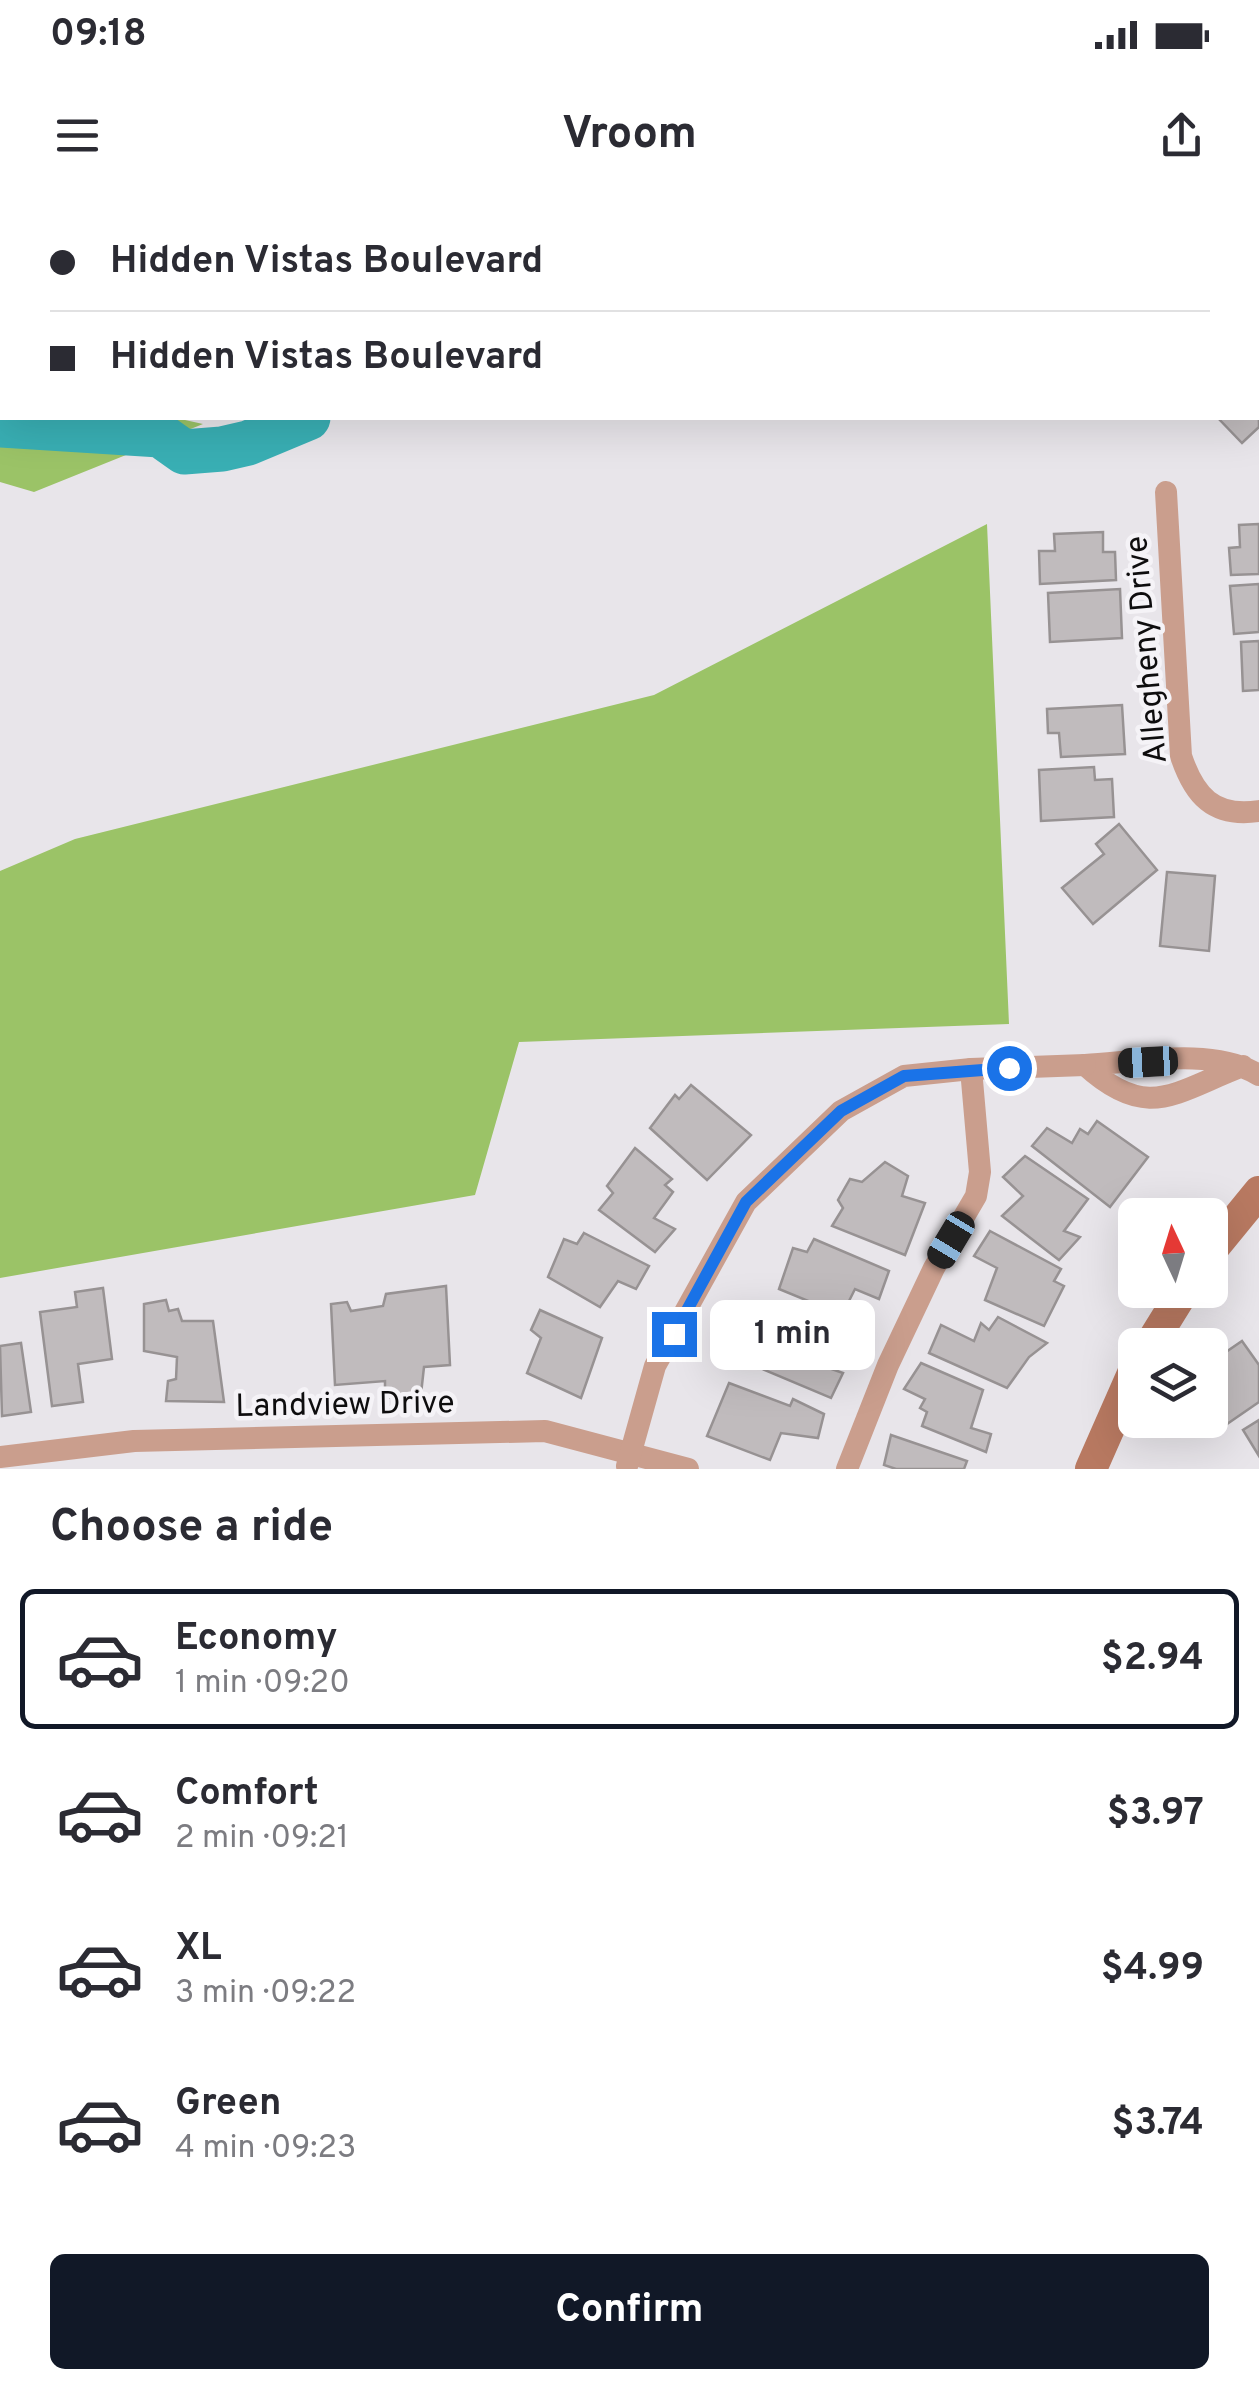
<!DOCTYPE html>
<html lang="en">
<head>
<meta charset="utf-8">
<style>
	:root { --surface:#fff; --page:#f2f2f3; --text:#2b2b33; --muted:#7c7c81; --line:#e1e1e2; --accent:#111827 }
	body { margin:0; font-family:Overpass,sans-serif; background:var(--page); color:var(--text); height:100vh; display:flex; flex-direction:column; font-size:38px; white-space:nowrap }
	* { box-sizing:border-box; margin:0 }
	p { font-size:32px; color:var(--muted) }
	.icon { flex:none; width:55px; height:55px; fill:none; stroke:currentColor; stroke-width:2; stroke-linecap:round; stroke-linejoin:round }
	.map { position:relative; height:1269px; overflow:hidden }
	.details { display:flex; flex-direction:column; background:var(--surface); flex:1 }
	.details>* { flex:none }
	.hud { position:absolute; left:0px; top:0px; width:1260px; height:220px; box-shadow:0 10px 40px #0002; display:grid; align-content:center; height:220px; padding:0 50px; background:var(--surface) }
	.needle { width:65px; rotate:356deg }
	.fabs { position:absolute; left:1118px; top:998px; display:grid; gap:20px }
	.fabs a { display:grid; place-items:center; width:110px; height:110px; border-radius:15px; background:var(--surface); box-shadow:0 10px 40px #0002; font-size:50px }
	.end { position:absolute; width:45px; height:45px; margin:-22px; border:12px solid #1a73e8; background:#fff; box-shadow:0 0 0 5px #fff }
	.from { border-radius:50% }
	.bubble { position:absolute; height:70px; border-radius:15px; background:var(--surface); box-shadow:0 10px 40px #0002; font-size:32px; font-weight:700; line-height:70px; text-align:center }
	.car { position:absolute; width:30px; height:60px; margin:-30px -15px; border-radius:12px; box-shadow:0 0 8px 2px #0007; background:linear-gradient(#222 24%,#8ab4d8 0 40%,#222 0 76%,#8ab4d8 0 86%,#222 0) }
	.hud b { display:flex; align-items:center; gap:35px; height:95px; font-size:38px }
	.hud b+b { border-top:2px solid var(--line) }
	.hud i { width:25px; height:25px; background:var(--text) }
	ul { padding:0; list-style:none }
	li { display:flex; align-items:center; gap:30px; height:140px; margin:0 20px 15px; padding:0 30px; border:5px solid transparent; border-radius:15px }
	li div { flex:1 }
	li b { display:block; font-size:38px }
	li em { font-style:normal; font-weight:700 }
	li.current { border-color:var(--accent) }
	li>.icon { width:90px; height:90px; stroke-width:1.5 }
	h2 { padding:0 50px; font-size:45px; line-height:120px }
	.primary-button { display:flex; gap:20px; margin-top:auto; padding:20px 50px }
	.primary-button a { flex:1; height:115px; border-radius:15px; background:var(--accent); color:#fff; font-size:40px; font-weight:700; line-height:115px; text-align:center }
	.status { display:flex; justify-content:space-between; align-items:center; height:70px; padding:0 50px; background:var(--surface); direction:ltr }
	.status svg { height:28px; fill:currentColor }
	header { display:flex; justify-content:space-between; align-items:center; height:130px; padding:0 50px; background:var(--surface); font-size:45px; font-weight:700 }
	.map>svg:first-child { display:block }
	.green { fill:#a4be86 }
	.forest { fill:#9bc367 }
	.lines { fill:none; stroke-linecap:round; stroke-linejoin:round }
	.river { stroke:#39afb4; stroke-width:45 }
	.building { fill:#c0bbbd; stroke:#979293; stroke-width:2.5 }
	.path { stroke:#787679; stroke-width:5; stroke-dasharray:10 5; stroke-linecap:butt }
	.lane { stroke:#ca9e8d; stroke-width:11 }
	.street { stroke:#ca9e8d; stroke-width:22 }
	.secondary { stroke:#b87961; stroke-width:32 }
	.route { stroke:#1a73e8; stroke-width:12 }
	.labels { text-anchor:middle; stroke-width:9; stroke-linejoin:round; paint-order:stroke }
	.street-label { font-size:32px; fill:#0e0d0e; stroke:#f5f3f7 }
</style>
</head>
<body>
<div class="status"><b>09:18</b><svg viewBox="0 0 49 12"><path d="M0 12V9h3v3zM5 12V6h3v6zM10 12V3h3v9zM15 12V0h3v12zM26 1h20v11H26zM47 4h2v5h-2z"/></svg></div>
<header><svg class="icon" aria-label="menu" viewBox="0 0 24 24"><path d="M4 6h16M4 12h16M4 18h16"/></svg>Vroom<svg class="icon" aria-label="share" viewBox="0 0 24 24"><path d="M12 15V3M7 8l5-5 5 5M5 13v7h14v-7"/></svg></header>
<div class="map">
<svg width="1259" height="1269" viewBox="0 0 1259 1269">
	<rect width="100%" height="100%" fill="#e8e5ea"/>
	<polygon class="green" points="0,0 893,0 2,2 2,190"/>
	<g class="forest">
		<polygon points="0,171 2,218 176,218 203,224 34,292 0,282"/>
		<polygon points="987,324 1009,824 519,842 475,995 0,1078 0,671 75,639 654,495"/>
	</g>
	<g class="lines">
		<g class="river">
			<polyline points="979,2 980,0"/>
			<polyline points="0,225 160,235 184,252 222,249 248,243 308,218"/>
		</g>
	</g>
	<g class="building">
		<polygon points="1258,167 1259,227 1242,243 1218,218 1258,218"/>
		<polygon points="1259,324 1259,374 1231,375 1229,348 1240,347 1239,325"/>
		<polygon points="1103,332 1103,352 1115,352 1116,380 1040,384 1039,351 1055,351 1054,334"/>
		<polygon points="1259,384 1259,432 1234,434 1230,386"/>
		<polygon points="1120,389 1122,438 1050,442 1048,393"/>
		<polygon points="1259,441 1259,490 1243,491 1241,442"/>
		<polygon points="1122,505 1125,554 1061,557 1059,533 1048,533 1047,509"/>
		<polygon points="1094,567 1095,580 1112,579 1114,617 1041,621 1039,570"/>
		<polygon points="1119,624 1157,670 1093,724 1062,688 1104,654 1096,644"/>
		<polygon points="1167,672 1215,676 1209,751 1160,746"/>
		<polygon points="691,885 751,935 707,980 650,928 675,895 679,899"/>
		<polygon points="1097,921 1148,957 1110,1007 1032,946 1047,928 1072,943 1080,929 1088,934"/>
		<polygon points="635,948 672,979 665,985 673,992 654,1018 675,1029 655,1052 599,1010 613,993 607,986"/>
		<polygon points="1025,956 1088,999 1064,1031 1080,1037 1059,1060 1002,1016 1023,996 1003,977"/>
		<polygon points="885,962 908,976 902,996 925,1003 905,1055 832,1026 843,1008 838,1000 850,979 862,982"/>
		<polygon points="990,1031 1061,1069 1054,1081 1064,1086 1044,1126 985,1100 997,1068 974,1056"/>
		<polygon points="584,1033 649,1066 636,1089 618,1081 600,1107 548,1077 564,1039 577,1044"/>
		<polygon points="814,1039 889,1071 879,1099 855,1089 842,1115 779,1089 793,1048 807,1052"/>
		<polygon points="446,1086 450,1165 424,1167 421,1194 385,1198 385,1181 335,1185 331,1104 347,1102 351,1111 383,1106 386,1094"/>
		<polygon points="103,1088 112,1159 78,1164 83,1202 52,1206 40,1112 77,1107 75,1092"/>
		<polygon points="166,1100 169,1111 178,1109 182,1121 213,1121 224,1202 166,1201 168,1181 176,1179 177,1157 144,1151 144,1104"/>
		<polygon points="540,1110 602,1138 581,1198 527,1173 541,1138 531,1130"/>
		<polygon points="998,1117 1047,1143 1029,1157 1007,1188 929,1153 941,1125 974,1141 981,1123 989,1130"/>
		<polygon points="786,1118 835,1138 823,1166 843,1173 831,1198 760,1168"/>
		<polygon points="1242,1141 1259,1165 1259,1202 1227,1224 1210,1199 1210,1163"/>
		<polygon points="21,1143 31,1212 2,1216 0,1146"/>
		<polygon points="921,1163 983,1190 971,1228 991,1234 986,1252 922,1226 927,1212 920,1208 925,1199 904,1189"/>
		<polygon points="729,1183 790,1206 793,1199 824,1214 818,1238 781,1233 770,1260 707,1236"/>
		<polygon points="1259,1220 1259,1256 1243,1230"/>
		<polygon points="891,1235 967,1261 964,1269 896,1269 884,1265"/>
	</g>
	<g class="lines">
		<g class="path">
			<polyline points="776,2 780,0"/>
			<polyline points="0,28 2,28"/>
		</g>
		<g class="lane">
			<polyline points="9,0 20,2"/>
			<polyline points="174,2 181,0"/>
		</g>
		<g class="street">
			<path d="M1166 292 1181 556C1194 595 1213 618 1259 611"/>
			<path d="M1243 866C1176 891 1148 923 1085 865 1138 862 1213 847 1259 875"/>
			<polyline points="0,1257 134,1241 545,1231 688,1269"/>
			<polyline points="627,1266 655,1166 746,1002 841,911 904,876 971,869 1085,865"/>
			<polyline points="847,1269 888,1165 934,1068 976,996 980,972 971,869"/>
		</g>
		<g class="secondary">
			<polyline points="1210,1052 1259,992"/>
			<polyline points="1150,1145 1184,1090"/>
			<polyline points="1091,1269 1135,1169"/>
		</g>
	</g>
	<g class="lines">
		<polyline class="route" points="674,1134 746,1002 841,911 904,876 1009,868"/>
	</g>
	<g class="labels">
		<g class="street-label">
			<text transform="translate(1145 450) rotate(-95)" y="11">Allegheny Drive</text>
			<text transform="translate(345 1203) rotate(-1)" y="11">Landview Drive</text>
		</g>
	</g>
</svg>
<div class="fabs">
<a><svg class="needle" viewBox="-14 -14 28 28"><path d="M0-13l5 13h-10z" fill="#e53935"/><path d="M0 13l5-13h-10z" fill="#7c7c81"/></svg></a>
<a><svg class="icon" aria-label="layers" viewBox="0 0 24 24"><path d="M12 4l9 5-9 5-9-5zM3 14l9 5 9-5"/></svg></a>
</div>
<i class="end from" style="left:1009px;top:868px"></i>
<i class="end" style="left:674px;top:1134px"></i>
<div class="bubble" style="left:710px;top:1100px;width:165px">1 min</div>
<i class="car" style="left:1148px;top:862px;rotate:267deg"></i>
<i class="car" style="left:951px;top:1040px;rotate:211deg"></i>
<div class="hud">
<b><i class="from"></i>Hidden Vistas Boulevard</b>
<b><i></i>Hidden Vistas Boulevard</b>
</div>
</div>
<section class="details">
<h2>Choose a ride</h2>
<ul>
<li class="current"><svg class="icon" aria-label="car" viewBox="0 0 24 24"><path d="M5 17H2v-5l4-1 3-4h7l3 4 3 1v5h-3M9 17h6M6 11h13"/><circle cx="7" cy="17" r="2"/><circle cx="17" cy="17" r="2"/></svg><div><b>Economy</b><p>1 min · 09:20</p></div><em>$2.94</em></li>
<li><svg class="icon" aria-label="car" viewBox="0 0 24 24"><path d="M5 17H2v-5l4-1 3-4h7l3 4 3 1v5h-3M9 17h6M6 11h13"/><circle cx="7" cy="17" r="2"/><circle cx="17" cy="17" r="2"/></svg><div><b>Comfort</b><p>2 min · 09:21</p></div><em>$3.97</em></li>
<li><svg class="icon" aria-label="car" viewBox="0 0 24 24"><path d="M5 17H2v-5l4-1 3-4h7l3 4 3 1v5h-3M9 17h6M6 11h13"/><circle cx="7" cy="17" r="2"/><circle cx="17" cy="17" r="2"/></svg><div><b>XL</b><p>3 min · 09:22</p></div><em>$4.99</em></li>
<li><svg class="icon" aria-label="car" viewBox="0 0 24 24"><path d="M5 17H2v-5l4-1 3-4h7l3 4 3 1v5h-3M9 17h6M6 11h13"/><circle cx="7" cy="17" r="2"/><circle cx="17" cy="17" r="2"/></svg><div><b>Green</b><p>4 min · 09:23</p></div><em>$3.74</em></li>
</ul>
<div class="primary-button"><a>Confirm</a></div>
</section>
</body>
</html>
